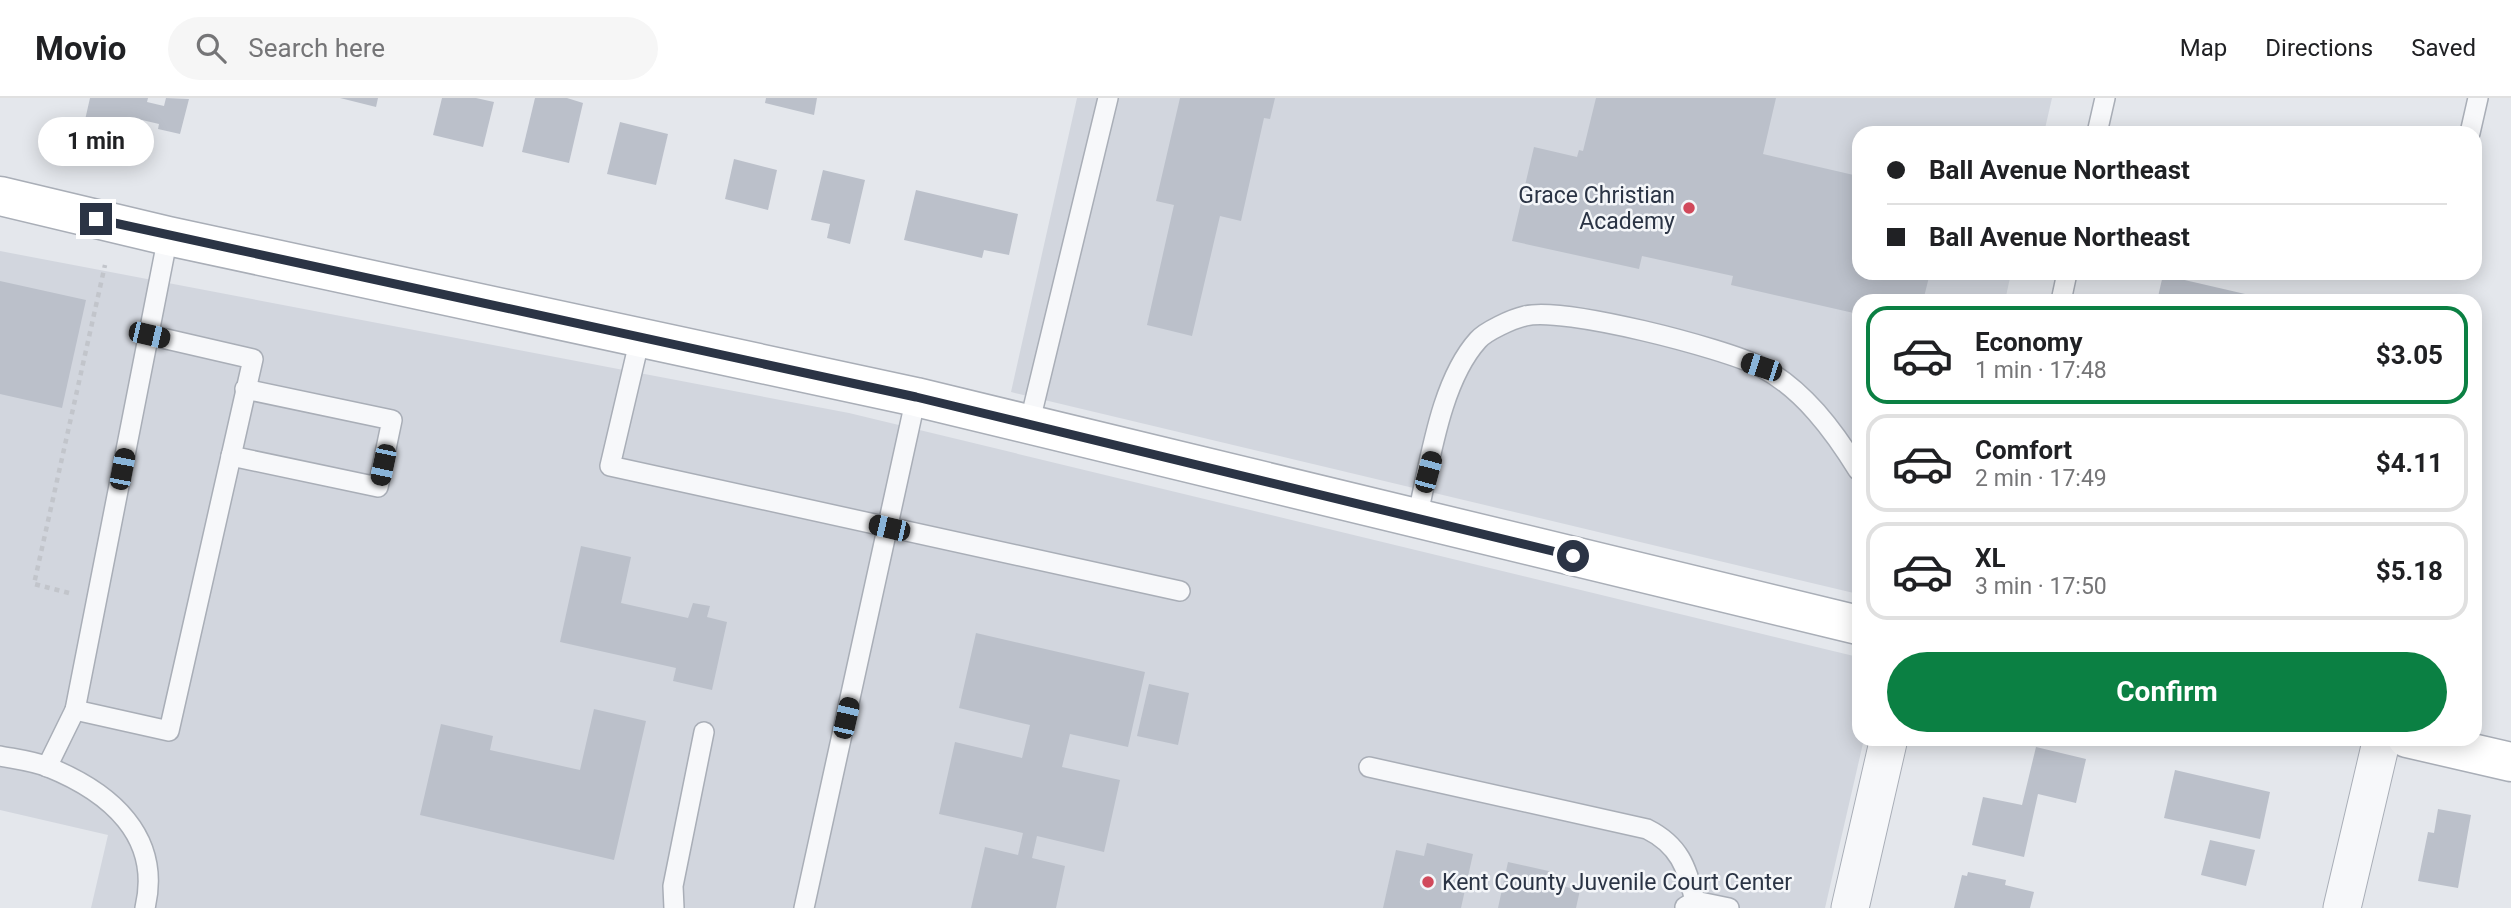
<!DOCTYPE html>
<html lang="en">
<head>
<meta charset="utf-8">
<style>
	:root { --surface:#fff; --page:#f6f6f6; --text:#202124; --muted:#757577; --line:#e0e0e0; --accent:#0b8043 }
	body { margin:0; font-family:Roboto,sans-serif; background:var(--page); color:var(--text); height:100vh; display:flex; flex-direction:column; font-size:26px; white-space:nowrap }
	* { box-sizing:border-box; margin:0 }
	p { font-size:23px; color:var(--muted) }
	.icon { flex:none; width:38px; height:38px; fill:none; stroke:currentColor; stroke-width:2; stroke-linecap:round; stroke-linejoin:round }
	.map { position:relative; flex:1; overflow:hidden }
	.side { position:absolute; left:1852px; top:196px; width:630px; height:452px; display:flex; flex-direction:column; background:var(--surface); border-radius:21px; box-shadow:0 4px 18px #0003 }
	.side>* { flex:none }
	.guide { position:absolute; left:1852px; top:28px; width:630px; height:154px; border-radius:21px; box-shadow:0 4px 18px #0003; display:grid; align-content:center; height:154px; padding:0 35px; background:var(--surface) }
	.end { position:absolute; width:32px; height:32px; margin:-16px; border:9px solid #2b3445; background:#fff; box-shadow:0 0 0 4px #fff }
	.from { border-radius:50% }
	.bubble { position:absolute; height:49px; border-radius:24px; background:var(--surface); box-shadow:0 4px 18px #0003; font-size:23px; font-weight:700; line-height:49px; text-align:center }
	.car { position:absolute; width:21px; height:42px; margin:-21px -10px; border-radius:9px; box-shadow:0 0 5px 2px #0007; background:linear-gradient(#222 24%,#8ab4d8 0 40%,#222 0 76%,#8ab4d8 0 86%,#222 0) }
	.guide b { display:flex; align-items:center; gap:24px; height:66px; font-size:26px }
	.guide b+b { border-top:2px solid var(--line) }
	.guide i { width:18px; height:18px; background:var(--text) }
	ul { padding:12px 0 0; list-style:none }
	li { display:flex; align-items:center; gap:21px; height:98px; margin:0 14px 10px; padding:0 21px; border:4px solid var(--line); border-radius:21px }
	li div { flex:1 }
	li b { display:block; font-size:26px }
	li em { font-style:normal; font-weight:700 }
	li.on { border-color:var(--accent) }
	li>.icon { width:63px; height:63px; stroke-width:1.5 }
	.primary-button { display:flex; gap:14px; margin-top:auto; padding:14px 35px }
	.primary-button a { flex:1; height:80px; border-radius:42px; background:var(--accent); color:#fff; font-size:28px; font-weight:700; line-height:80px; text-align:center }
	header { display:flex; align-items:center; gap:42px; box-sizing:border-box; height:98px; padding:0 35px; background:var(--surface); border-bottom:2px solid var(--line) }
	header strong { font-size:33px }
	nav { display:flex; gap:38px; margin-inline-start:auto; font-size:24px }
	.search { width:490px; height:63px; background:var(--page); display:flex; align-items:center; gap:18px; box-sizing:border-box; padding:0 24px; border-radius:38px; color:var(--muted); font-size:26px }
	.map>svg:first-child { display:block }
	.built { fill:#d2d6de }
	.building { fill:#bbc0ca }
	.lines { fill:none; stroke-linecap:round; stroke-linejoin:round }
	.lane-casing { stroke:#a9aeb7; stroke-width:22 }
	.street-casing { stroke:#a9aeb7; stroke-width:39 }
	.secondary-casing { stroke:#a9aeb7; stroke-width:41 }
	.path { stroke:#c2c5cb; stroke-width:4.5; stroke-dasharray:5 5; stroke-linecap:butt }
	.lane { stroke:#f7f8fa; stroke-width:19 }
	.street { stroke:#f7f8fa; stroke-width:37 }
	.secondary { stroke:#fff; stroke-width:38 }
	.route { stroke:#2b3445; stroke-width:9 }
	.poi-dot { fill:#d1495b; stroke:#f4f6f9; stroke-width:2.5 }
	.labels { text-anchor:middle; stroke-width:5; stroke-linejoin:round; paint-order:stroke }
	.poi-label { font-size:23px; fill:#2b3445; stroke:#f4f6f9; text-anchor:end }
</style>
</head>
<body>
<header>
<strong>Movio</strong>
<div class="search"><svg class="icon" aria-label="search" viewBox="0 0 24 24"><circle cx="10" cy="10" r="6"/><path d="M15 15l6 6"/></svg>Search here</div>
<nav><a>Map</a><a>Directions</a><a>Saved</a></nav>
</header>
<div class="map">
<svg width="2511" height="810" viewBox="0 0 2511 810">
	<rect width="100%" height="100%" fill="#e4e7ec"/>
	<g class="built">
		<polygon points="1077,0 2052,0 2044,35 1858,35 1858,175 2011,175 2005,203 1858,203 1858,496 1011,294"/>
		<polygon points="0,153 849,315 1858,559 1858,640 1864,641 1825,810 91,810 108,737 0,712"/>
	</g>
	<g class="building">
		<polygon points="90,0 148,0 147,4 164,8 166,0 189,1 180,36 158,31 159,26 142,22 139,35 85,22"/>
		<polygon points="340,0 378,0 376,9"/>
		<polygon points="442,0 476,0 494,4 483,49 433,37"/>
		<polygon points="535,0 567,0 583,5 569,65 522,54"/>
		<polygon points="766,0 817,0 814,17 765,5"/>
		<polygon points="1180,0 1275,0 1270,21 1264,20 1241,123 1220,118 1192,238 1147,227 1174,107 1156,103"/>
		<polygon points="1596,0 1776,0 1763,56 1858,78 1858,175 1937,175 1936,181 1929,179 1923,203 1858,203 1858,216 1731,187 1733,178 1642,158 1639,171 1512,143 1534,49 1577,59 1579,52 1583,53"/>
		<polygon points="620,24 668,36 656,87 607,76"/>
		<polygon points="734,61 777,72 768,112 725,101"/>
		<polygon points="823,72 865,82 850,146 827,140 830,126 811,122"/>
		<polygon points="916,92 1018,116 1009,157 984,152 982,160 904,142"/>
		<polygon points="2163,177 2271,202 2271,203 2157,203"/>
		<polygon points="0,183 86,202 62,310 0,296"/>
		<polygon points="581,448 631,459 621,505 688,520 693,505 710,508 707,519 727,524 712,592 673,583 676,570 560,544"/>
		<polygon points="976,535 1145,574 1128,649 1070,636 1062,669 1120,682 1104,754 1037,738 1032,760 1065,768 1056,810 971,810 985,749 1018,757 1023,735 939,716 955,644 1022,660 1030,627 959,610"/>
		<polygon points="1149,586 1189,595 1178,647 1137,638"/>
		<polygon points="594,611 646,623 614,762 420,717 441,626 493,638 490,652 580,672"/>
		<polygon points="2036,649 2086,661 2076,705 2038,696 2024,759 1972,747 1983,699 2022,707"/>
		<polygon points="2175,672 2270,694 2260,741 2164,720"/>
		<polygon points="2438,711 2471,717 2458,790 2418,783 2428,734 2434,735"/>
		<polygon points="2210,742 2255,752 2246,788 2201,777"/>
		<polygon points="1427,745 1473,756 1461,810 1383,810 1396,752 1424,758"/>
		<polygon points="1508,764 1553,774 1551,786 1580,792 1576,810 1498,810"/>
		<polygon points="1968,774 2006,782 2005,787 2034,794 2030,810 1954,810 1962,777 1967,778"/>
	</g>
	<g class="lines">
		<g class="lane-casing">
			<g id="lane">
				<polyline points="2097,35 2105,0"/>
				<polyline points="2470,35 2478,0"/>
				<polyline points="2061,203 2067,175"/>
				<polyline points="640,240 610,368 1180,493"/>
				<polyline points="1029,327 1108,0"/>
				<polyline points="231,358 378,389 392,322 245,291"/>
				<path d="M1417 420C1430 365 1440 284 1478 242 1486 233 1512 221 1525 218 1562 208 1724 250 1761 269 1803 291 1834 333 1858 372"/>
				<polyline points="75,612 169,633 253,261 149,237"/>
				<path d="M0 658C15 661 33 663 48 669 110 694 162 738 145 810"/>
				<polyline points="47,669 75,612 168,138"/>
				<path d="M1369 669 1647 731C1679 747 1687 769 1695 803"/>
				<polyline points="1685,809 1695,803 1729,810"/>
				<polyline points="674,810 673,788 704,634"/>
				<polyline points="804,810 916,299"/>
			</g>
		</g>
		<g class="street-casing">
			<g id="street">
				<polyline points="1850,810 1889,640"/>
				<polyline points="2342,810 2382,640"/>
			</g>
		</g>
		<g class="secondary-casing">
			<g id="secondary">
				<polyline points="0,98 168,138 916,299 1858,527"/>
				<polyline points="2407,640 2511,664"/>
			</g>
		</g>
		<polyline class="path" points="69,495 34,486 105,167"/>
		<use href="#lane" class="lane"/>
		<use href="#street" class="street"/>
		<use href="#secondary" class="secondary"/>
	</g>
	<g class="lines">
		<polyline class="route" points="96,121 916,299 1573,458"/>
	</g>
	<g class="poi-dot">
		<circle cx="1689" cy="110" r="7"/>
		<circle cx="1428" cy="784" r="7"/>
	</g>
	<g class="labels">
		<g class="poi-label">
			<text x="1675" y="105">Grace Christian<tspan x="1675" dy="26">Academy</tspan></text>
			<text x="1442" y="792" text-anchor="start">Kent County Juvenile Court Center</text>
		</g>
	</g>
</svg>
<i class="end from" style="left:1573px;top:458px"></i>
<i class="end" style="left:96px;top:121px"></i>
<div class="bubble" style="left:38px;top:19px;width:116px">1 min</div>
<i class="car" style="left:149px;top:237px;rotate:103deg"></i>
<i class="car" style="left:1761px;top:269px;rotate:288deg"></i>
<i class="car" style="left:383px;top:367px;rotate:192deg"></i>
<i class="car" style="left:122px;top:371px;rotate:11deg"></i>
<i class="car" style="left:1428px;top:374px;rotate:15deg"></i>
<i class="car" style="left:889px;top:430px;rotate:283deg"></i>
<i class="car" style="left:846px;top:620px;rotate:13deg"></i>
<div class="guide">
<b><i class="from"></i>Ball Avenue Northeast</b>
<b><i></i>Ball Avenue Northeast</b>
</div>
<section class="side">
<ul>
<li class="on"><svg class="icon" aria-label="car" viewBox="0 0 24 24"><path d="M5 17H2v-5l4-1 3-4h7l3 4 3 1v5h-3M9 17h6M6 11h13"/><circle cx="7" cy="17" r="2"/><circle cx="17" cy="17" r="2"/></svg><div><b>Economy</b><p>1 min · 17:48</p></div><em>$3.05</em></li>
<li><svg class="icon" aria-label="car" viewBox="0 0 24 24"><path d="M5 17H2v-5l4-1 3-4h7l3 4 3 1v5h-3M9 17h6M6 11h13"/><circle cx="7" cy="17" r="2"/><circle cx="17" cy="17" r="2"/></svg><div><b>Comfort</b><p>2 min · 17:49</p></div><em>$4.11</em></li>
<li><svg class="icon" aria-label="car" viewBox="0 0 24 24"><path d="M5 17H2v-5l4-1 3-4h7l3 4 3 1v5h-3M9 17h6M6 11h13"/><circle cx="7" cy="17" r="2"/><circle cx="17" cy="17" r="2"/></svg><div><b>XL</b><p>3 min · 17:50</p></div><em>$5.18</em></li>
</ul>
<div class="primary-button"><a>Confirm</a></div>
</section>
</div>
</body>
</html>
